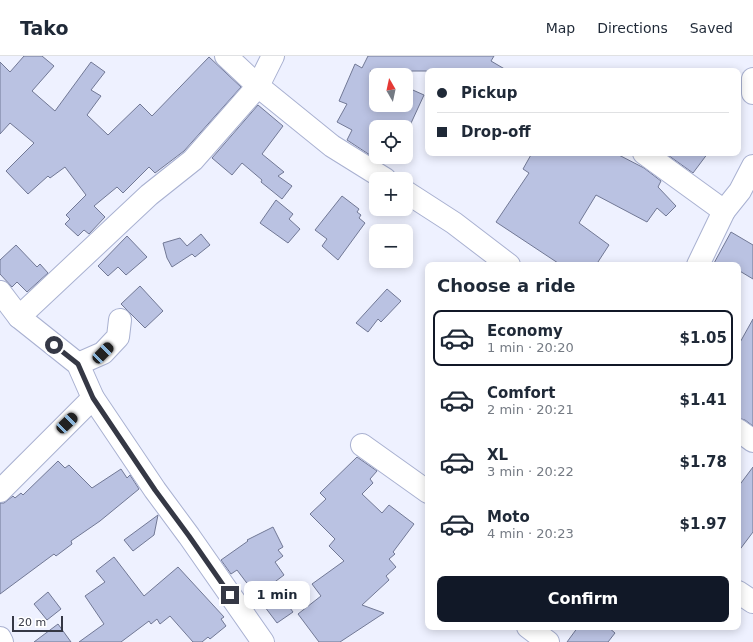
<!DOCTYPE html>
<html lang="en">
<head>
<meta charset="utf-8">
<style>
	:root { --surface:#fff; --page:#f2f2f3; --text:#1f2937; --muted:#747a83; --line:#e0e1e3; --accent:#111827 }
	body { margin:0; font-family:"DejaVu Sans",sans-serif; background:var(--page); color:var(--text); height:100vh; display:flex; flex-direction:column; font-size:15px; white-space:nowrap }
	* { box-sizing:border-box; margin:0 }
	p { font-size:13px; color:var(--muted) }
	.icon { flex:none; width:22px; height:22px; fill:none; stroke:currentColor; stroke-width:2; stroke-linecap:round; stroke-linejoin:round }
	.map { position:relative; flex:1; overflow:hidden }
	.details { position:absolute; left:425px; top:206px; width:316px; height:368px; display:flex; flex-direction:column; background:var(--surface); border-radius:8px; box-shadow:0 2px 10px #0003 }
	.details>* { flex:none }
	.hud { position:absolute; left:425px; top:12px; width:316px; height:88px; border-radius:8px; box-shadow:0 2px 10px #0003; display:grid; align-content:center; height:88px; padding:0 12px; background:var(--surface) }
	.needle { width:26px; rotate:351deg }
	.buttons { position:absolute; left:369px; top:12px; display:grid; gap:8px }
	.buttons a { display:grid; place-items:center; width:44px; height:44px; border-radius:8px; background:var(--surface); box-shadow:0 2px 10px #0003; font-size:20px }
	.scale { position:absolute; left:12px; bottom:10px; width:51px; box-sizing:border-box; padding-left:4px; border:2px solid #353845; border-top:0; font-size:11px; line-height:14px; white-space:nowrap; color:#353845; -webkit-text-stroke:3px #fff; paint-order:stroke }
	.end { position:absolute; width:18px; height:18px; margin:-9px; border:5px solid #353845; background:#fff; box-shadow:0 0 0 2px #fff }
	.from { border-radius:50% }
	.bubble { position:absolute; height:28px; border-radius:8px; background:var(--surface); box-shadow:0 2px 10px #0003; font-size:13px; font-weight:600; line-height:28px; text-align:center }
	.car { position:absolute; width:12px; height:24px; margin:-12px -6px; border-radius:5px; box-shadow:0 0 3px 1px #0007; background:linear-gradient(#222 24%,#8ab4d8 0 40%,#222 0 76%,#8ab4d8 0 86%,#222 0) }
	.hud b { display:flex; align-items:center; gap:14px; height:38px; font-size:15px }
	.hud b+b { border-top:1px solid var(--line) }
	.hud i { width:10px; height:10px; background:var(--text) }
	ul { padding:0; list-style:none }
	li { display:flex; align-items:center; gap:12px; height:56px; margin:0 8px 6px; padding:0 4px; border:2px solid transparent; border-radius:8px }
	li div { flex:1 }
	li b { display:block; font-size:15px }
	li em { font-style:normal; font-weight:600 }
	li.selected { border-color:var(--accent) }
	li>.icon { width:36px; height:36px; stroke-width:1.5 }
	h2 { padding:0 12px; font-size:18px; line-height:48px }
	.button { display:flex; gap:8px; margin-top:auto; padding:8px 12px }
	.button a { flex:1; height:46px; border-radius:8px; background:var(--accent); color:#fff; font-size:16px; font-weight:600; line-height:46px; text-align:center }
	header { display:flex; align-items:center; gap:24px; box-sizing:border-box; height:56px; padding:0 20px; background:var(--surface); border-bottom:1px solid var(--line) }
	header strong { font-size:19px }
	nav { display:flex; gap:22px; margin-inline-start:auto; font-size:14px }
	.map>svg:first-child { display:block }
	.building { fill:#bac2e2; stroke:#717895 }
	.lines { fill:none; stroke-linecap:round; stroke-linejoin:round }
	.minor-casing { stroke:#a9b1d1; stroke-width:24 }
	.minor { stroke:#fff; stroke-width:22 }
	.route { stroke:#353845; stroke-width:5 }
</style>
</head>
<body>
<header>
<strong>Tako</strong>
<nav><a>Map</a><a>Directions</a><a>Saved</a></nav>
</header>
<div class="map">
<svg width="753" height="586" viewBox="0 0 753 586">
	<rect width="100%" height="100%" fill="#eef1ff"/>
	<g class="building">
		<polygon points="24,0 42,0 54,10 32,35 55,55 91,6 105,16 91,34 101,40 87,59 108,79 140,48 152,60 209,1 241,31 184,95 155,117 149,111 123,137 117,131 94,150 105,161 89,178 84,174 78,180 65,168 70,163 66,159 86,139 65,111 50,122 48,120 28,138 6,115 34,87 10,67 0,78 0,6 10,16"/>
		<polygon points="368,0 494,0 491,5 508,15 370,15 376,18 376,49 406,49 406,31 424,39 406,78 406,71 376,71 376,103 347,84 352,74 337,66 347,48 339,45 355,8 362,12"/>
		<polygon points="258,49 283,70 262,98 284,116 278,120 292,130 282,143 261,126 262,124 242,107 232,119 212,102"/>
		<polygon points="532,97 615,97 644,112 661,125 658,131 676,150 666,160 657,152 647,166 596,139 579,167 609,189 596,209 561,209 496,166 529,117 523,113"/>
		<polygon points="665,97 708,97 693,117"/>
		<polygon points="342,140 359,153 357,156 361,159 359,162 365,167 338,204 322,190 327,183 315,174"/>
		<polygon points="276,144 293,158 289,163 300,173 288,187 260,167"/>
		<polygon points="731,176 753,189 753,223 738,214 738,209 713,209"/>
		<polygon points="201,178 210,189 195,201 192,198 172,211 167,202 163,187 180,182 187,190"/>
		<polygon points="127,180 147,201 126,219 118,211 108,220 98,210"/>
		<polygon points="16,189 37,211 40,208 48,217 27,236 17,226 12,231 0,218 0,204"/>
		<polygon points="140,230 163,255 145,272 121,248"/>
		<polygon points="387,233 401,245 381,266 378,263 368,276 356,267"/>
		<polygon points="753,263 753,370 745,364 738,362 738,290"/>
		<polygon points="357,401 377,415 370,423 373,427 362,438 382,457 389,449 414,468 393,496 395,498 389,503 396,511 386,520 389,524 362,549 384,557 340,586 319,586 298,558 321,540 312,528 344,505 329,490 335,483 310,458 326,443 320,437"/>
		<polygon points="58,405 65,412 69,409 92,432 121,413 127,422 130,419 139,433 100,465 71,485 72,488 56,500 54,498 0,538 0,447 4,447 13,440 15,442 21,437 23,439"/>
		<polygon points="753,411 753,476 738,496 738,431"/>
		<polygon points="158,459 154,479 133,495 124,484"/>
		<polygon points="273,471 283,491 278,494 283,500 275,506 284,519 272,528 293,556 277,567 237,514 231,518 221,504 248,485 247,484"/>
		<polygon points="114,501 144,540 178,511 224,561 221,563 226,570 210,583 208,581 202,586 193,586 170,560 160,568 157,563 151,568 149,565 121,586 79,586 104,568 85,540 105,526 96,515"/>
		<polygon points="48,536 61,553 47,564 34,548"/>
		<polygon points="58,568 71,586 34,586"/>
		<polygon points="578,571 608,571 615,577 608,586 567,586"/>
	</g>
	<g class="lines">
		<g class="minor-casing">
			<g id="minor">
				<polyline points="226,0 258,30 332,90 385,123"/>
				<polyline points="753,23 753,37"/>
				<polyline points="644,97 724,155 698,209"/>
				<polyline points="406,136 454,167 509,209"/>
				<polyline points="724,155 740,135 753,110"/>
				<polyline points="0,236 19,261 78,308 93,342 155,434 189,480 263,586"/>
				<polyline points="19,261 149,139 193,104 258,30 273,0"/>
				<polyline points="78,308 103,297 118,281 120,264"/>
				<polyline points="738,374 753,385"/>
				<polyline points="362,389 428,436"/>
				<polyline points="0,435 93,342"/>
				<polyline points="738,536 753,546"/>
				<polyline points="528,571 548,586"/>
				<polyline points="0,582 2,586"/>
			</g>
		</g>
		<use href="#minor" class="minor"/>
	</g>
	<g class="lines">
		<polyline class="route" points="54,289 78,308 93,342 155,434 189,480 230,539"/>
	</g>
</svg>
<div class="buttons">
<a><svg class="needle" viewBox="-14 -14 28 28"><path d="M0-13l5 13h-10z" fill="#e53935"/><path d="M0 13l5-13h-10z" fill="#747a83"/></svg></a>
<a><svg class="icon" aria-label="locate" viewBox="0 0 24 24"><circle cx="12" cy="12" r="6"/><path d="M12 2v4M12 18v4M2 12h4M18 12h4"/></svg></a>
<a>+</a>
<a>−</a>
</div>
<div class="scale">20 m</div>
<i class="end from" style="left:54px;top:289px"></i>
<i class="end" style="left:230px;top:539px"></i>
<div class="bubble" style="left:244px;top:525px;width:66px">1 min</div>
<i class="car" style="left:103px;top:297px;rotate:45deg"></i>
<i class="car" style="left:67px;top:367px;rotate:46deg"></i>
<div class="hud">
<b><i class="from"></i>Pickup</b>
<b><i></i>Drop-off</b>
</div>
<section class="details">
<h2>Choose a ride</h2>
<ul>
<li class="selected"><svg class="icon" aria-label="car" viewBox="0 0 24 24"><path d="M5 17H2v-5l4-1 3-4h7l3 4 3 1v5h-3M9 17h6M6 11h13"/><circle cx="7" cy="17" r="2"/><circle cx="17" cy="17" r="2"/></svg><div><b>Economy</b><p>1 min · 20:20</p></div><em>$1.05</em></li>
<li><svg class="icon" aria-label="car" viewBox="0 0 24 24"><path d="M5 17H2v-5l4-1 3-4h7l3 4 3 1v5h-3M9 17h6M6 11h13"/><circle cx="7" cy="17" r="2"/><circle cx="17" cy="17" r="2"/></svg><div><b>Comfort</b><p>2 min · 20:21</p></div><em>$1.41</em></li>
<li><svg class="icon" aria-label="car" viewBox="0 0 24 24"><path d="M5 17H2v-5l4-1 3-4h7l3 4 3 1v5h-3M9 17h6M6 11h13"/><circle cx="7" cy="17" r="2"/><circle cx="17" cy="17" r="2"/></svg><div><b>XL</b><p>3 min · 20:22</p></div><em>$1.78</em></li>
<li><svg class="icon" aria-label="car" viewBox="0 0 24 24"><path d="M5 17H2v-5l4-1 3-4h7l3 4 3 1v5h-3M9 17h6M6 11h13"/><circle cx="7" cy="17" r="2"/><circle cx="17" cy="17" r="2"/></svg><div><b>Moto</b><p>4 min · 20:23</p></div><em>$1.97</em></li>
</ul>
<div class="button"><a>Confirm</a></div>
</section>
</div>
</body>
</html>
